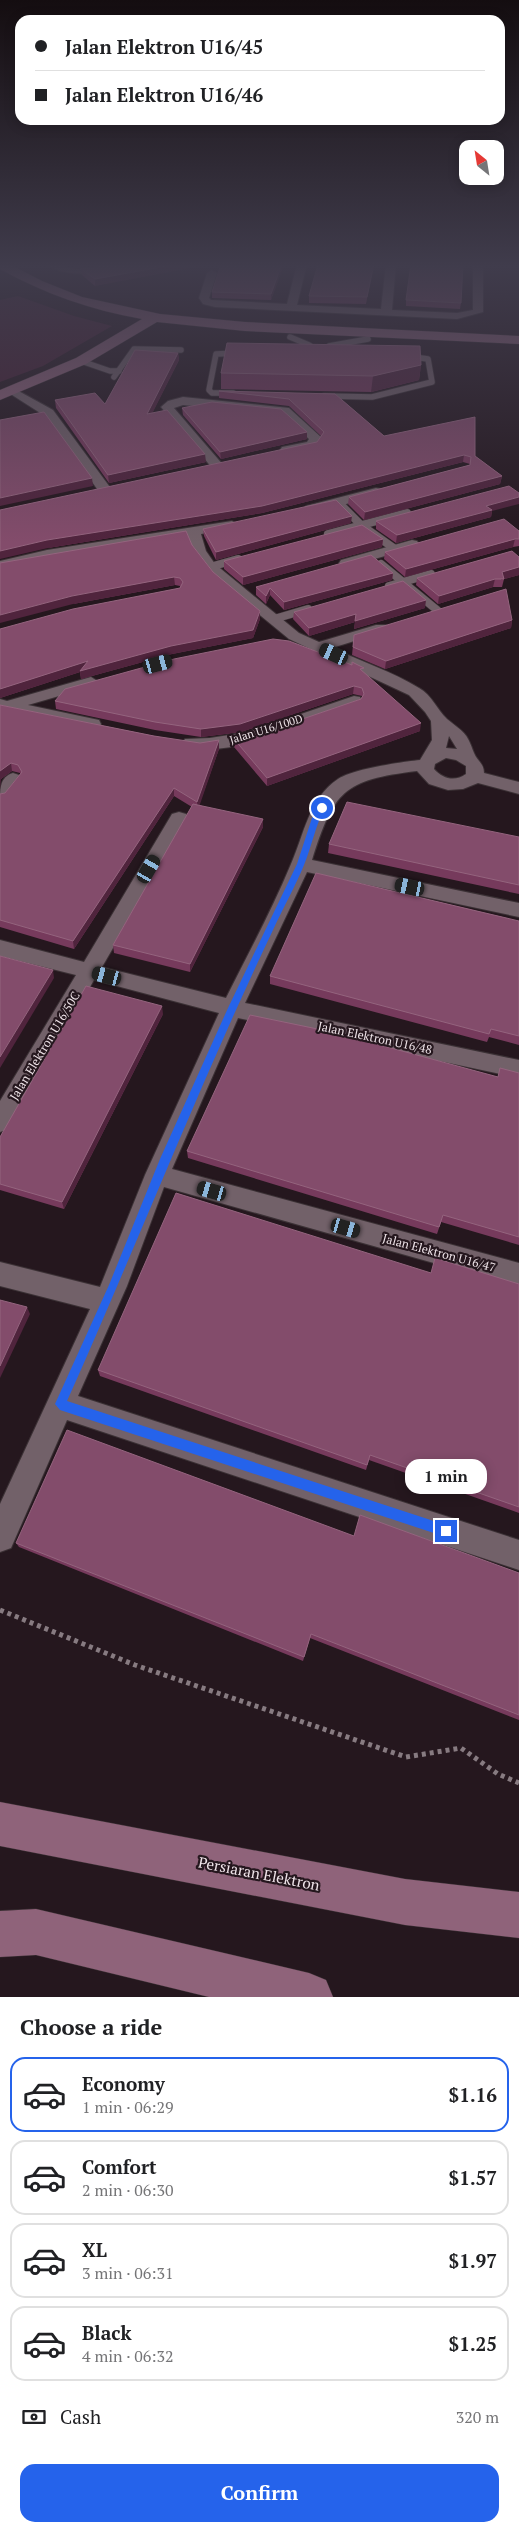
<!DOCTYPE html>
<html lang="en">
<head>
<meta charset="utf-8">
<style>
	:root { --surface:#fff; --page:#f6f6f6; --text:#202124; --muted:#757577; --line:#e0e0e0; --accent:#2563eb }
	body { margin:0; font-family:"PT Serif",serif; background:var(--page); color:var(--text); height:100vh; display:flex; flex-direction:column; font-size:19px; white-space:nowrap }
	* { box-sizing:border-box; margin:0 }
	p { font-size:16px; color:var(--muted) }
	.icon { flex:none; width:28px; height:28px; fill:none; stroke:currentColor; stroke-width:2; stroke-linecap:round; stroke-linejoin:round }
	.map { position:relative; height:1997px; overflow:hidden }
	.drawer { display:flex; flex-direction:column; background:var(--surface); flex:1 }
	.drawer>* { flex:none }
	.hud { position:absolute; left:15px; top:15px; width:490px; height:110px; border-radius:15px; box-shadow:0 2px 12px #0003; display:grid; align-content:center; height:110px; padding:0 20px; background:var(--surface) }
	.needle { width:32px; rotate:330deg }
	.tools { position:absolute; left:459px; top:140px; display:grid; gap:10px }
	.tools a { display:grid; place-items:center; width:45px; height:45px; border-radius:10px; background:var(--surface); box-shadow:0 2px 12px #0003; font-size:25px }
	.end { position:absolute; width:22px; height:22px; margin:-11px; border:6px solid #2563eb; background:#fff; box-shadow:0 0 0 2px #fff }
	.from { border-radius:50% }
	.bubble { position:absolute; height:35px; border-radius:15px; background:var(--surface); box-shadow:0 2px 12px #0003; font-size:16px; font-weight:600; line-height:35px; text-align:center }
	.car { position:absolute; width:15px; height:30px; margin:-15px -8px; border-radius:6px; box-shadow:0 0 4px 1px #0007; background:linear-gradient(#222 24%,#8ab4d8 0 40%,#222 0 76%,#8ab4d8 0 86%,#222 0) }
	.hud b { display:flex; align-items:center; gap:18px; height:48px; font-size:19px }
	.hud b+b { border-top:1px solid var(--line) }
	.hud i { width:12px; height:12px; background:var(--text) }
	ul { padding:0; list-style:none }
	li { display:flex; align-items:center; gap:15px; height:75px; margin:0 10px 8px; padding:0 10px; border:2px solid var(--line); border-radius:15px }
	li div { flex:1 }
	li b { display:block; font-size:19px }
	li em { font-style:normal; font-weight:600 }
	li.on { border-color:var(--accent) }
	li>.icon { width:45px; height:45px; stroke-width:1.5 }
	h2 { padding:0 20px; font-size:22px; line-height:60px }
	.pay { display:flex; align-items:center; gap:12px; height:55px; padding:0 20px; font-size:19px }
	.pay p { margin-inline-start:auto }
	.button { display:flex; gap:10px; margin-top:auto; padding:10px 20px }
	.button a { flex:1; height:58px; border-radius:15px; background:var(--accent); color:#fff; font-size:20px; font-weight:600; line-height:58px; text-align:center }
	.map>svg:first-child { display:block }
	.green { fill:#451f33 }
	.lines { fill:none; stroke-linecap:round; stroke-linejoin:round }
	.lane-far1-casing { stroke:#3b3135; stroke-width:7 }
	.lane-casing { stroke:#3b3135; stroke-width:9 }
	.street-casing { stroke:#3b3135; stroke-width:2 }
	.secondary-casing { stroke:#3b3135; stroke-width:1 }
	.path { stroke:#877b81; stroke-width:5; stroke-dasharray:4 4; stroke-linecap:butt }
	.lane-far1 { stroke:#726169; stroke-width:5.5 }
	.lane { stroke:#726169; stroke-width:8 }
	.street { fill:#726169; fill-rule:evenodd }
	.secondary { fill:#8f637a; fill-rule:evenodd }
	.wall { fill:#763a5c }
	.shaded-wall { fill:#50243d }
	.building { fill:#834c6b; stroke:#94647e }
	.route { fill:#2563eb }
	.labels { text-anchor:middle; stroke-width:4.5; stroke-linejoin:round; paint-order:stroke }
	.far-street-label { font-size:11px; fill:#eee3e8; stroke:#25171e }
	.street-label { font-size:12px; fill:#eee3e8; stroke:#25171e }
	.near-street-label { font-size:15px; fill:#eee3e8; stroke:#25171e }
</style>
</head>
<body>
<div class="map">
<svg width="519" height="1997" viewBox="0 0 519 1997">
	<rect width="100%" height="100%" fill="#25171e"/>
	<polygon class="green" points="18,296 74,316 112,326 43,366 0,382 0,300"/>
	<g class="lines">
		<g class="lane-far1-casing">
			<g id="lane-far1">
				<polyline points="290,337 309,345 319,353"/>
				<polyline points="322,354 329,346 368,339"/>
				<polyline points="81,361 110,371 119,371"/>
				<polyline points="114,377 134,349 181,350"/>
				<polyline points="233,393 212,393 209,390 216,354 239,353"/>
				<polyline points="324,396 372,397 432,382 428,359 407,356"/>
			</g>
		</g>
		<g class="lane-casing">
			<g id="lane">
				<polyline points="342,506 361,525 395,549"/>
				<polyline points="328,534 407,513"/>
				<polyline points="381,564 437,610"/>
				<polyline points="210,567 238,559"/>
				<polyline points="389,586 431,574"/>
				<polyline points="274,619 308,609"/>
			</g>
		</g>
		<g class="street-casing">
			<g id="street">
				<path d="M47 264C58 263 67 269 79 269 95 268 111 262 127 264 113 276 61 278 47 264Z"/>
				<polygon points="297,264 307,264 297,305 381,309 386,264 396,264 392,310 457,313 473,310 473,264 483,264 483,312 457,319 215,307 203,304 199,298 207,273 212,270 217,273 209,298 211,300 287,304"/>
				<polygon points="13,388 53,410 112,490 110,493 100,493 45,416 9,393 9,389"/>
				<polygon points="183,397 289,408 322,438 315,448 286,454 280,450 282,447 307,442 309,439 282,414 183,405 174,408 224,466 218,470 213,469 161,407 168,401"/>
				<polygon points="376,488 381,489 383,492 381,495 311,513 304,509 306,506"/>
				<path d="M232 521 239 525 237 528 201 534 206 551 215 564 299 633 319 642 376 625H386L389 628 386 631 332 648C361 661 393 672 419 688 432 695 437 710 447 719 465 734 466 731 474 753 477 761 484 763 484 773L519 782V794L478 783 463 789 448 790 429 784 417 771C343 780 334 791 312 860L519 903V917L307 872 245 1003 519 1060V1078L238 1018 172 1169 519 1263V1287L164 1187 127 1286 78 1396 519 1540V1570L67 1420 11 1548 0 1552V1504L90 1309 0 1286V1262L100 1287 145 1175 219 1013 94 980 8 1129 0 1132V1101L76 975 0 956V940L84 962 172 814 179 812 186 814 188 818 102 967 226 998C248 954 272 910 291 864 304 835 309 798 338 779 353 769 401 762 420 760L432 740 431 721 425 712 409 695 289 639 205 570 192 551 187 536 47 558 0 569V561L47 550ZM449 736 457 749 446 748ZM446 758 456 760 466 766V774C455 782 443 779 434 769L435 764Z"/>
				<polygon points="412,540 417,541 419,544 417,547 346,567 339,563 341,560"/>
				<polygon points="91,677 99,682 97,685 28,705 99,720 101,724 99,728 93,729 0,709 0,699 7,701"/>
				<path d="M354 696 360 697 362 701 360 705C314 721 233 759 185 747L182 743 185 739 210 738 248 732Z"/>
				<path d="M13 773 19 775 22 779 6 799 0 801C0 788 0 777 13 773Z"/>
			</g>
		</g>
		<g class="secondary-casing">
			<g id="secondary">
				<path d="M0 264H9L42 281 82 297 160 314 245 322 519 336V344L245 331 157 322 86 364 0 400V390L76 358 142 319C91 310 45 294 0 269Z"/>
				<polygon points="0,1802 405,1879 519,1892 519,1938 405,1925 0,1846"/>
				<polygon points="36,1909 309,1973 326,1980 333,1997 209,1997 36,1955 0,1957 0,1911"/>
			</g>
		</g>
		<polyline class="path" points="0,1610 135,1665 406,1757 461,1748 498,1774 519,1783"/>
		<use href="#lane-far1" class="lane-far1"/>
		<use href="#lane" class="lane"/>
		<use href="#street" class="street"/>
		<use href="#secondary" class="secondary"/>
	</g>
	<g class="wall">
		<polygon points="61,264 103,264 79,267"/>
		<polygon points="221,264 284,264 271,300 212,298 212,292"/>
		<polygon points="374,264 366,304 309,303 309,296"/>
		<polygon points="111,266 95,286 82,275 81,269"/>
		<polygon points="406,300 461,303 460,309 406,306"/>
		<polygon points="178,353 179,360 152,413 206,462 109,483 56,408 55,400 105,404"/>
		<polygon points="421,365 419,380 371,392 221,389 221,373"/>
		<polygon points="219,391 335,394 384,436 475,456 502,476 500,484 364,520 348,504 349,497 470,465 470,464 463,462 262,513 48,548 317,442 321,436 289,406 219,398"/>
		<polygon points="182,408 307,439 221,459 183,415"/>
		<polygon points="492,511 491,517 396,543 376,529 376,521"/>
		<polygon points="351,523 216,560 204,536 203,529"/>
		<polygon points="383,539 382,547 243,585 224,569 224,561"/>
		<polygon points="519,539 519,546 513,547 405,577 384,559 385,552"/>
		<polygon points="192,545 213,572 260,619 253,638 172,654 81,679 80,672 0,698 0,629 180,588 180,586 175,585 73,604"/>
		<polygon points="519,557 519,575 504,579 502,587 493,587 438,604 416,585 417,578"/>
		<polygon points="393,573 392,580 284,610 270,595 266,604 256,595 256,587"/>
		<polygon points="425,608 354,629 355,622 309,636 293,619 294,612"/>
		<polygon points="512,620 511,628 385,669 352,655 354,635"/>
		<polygon points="363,672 420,731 267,786 234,747 234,739 250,737 361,699 362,696 353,694 241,732 201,737 155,730 56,709 55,701"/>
		<polygon points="0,705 219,749 199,805 263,827 190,972 114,953 113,945 192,807 174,796 74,949 0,927 0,794 5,793 20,774 20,773 12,771 1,779"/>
		<polygon points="519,837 519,894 328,853 329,844"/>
		<polygon points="519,921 519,1045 489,1037 487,1042 270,984 270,976"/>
		<polygon points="163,1014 64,1209 0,1190 0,1137"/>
		<polygon points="519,1073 519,1245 441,1222 437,1234 188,1158 187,1151 498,1077"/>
		<polygon points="431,1273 519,1284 519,1513 369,1460 366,1470 100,1376 98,1370"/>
		<polygon points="354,1536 519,1573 519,1720 310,1638 303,1661 19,1547 16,1543"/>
	</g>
	<g class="shaded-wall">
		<polygon points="79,264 103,264 79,267"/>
		<polygon points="178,264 212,264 95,286 95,279"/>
		<polygon points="282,264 284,264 271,300 271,294"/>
		<polygon points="178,353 179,360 148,422 147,414"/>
		<polygon points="421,365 419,380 371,392 373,376"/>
		<polygon points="307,432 307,439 221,459 220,452"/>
		<polygon points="205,454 206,462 109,483 108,475"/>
		<polygon points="464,455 463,462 262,513 48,548 0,559 0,551 47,540"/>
		<polygon points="502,476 500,484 364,520 365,512"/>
		<polygon points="92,478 93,486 0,506 0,498"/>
		<polygon points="519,497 519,504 492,511 491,517 396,543 397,535 486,506"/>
		<polygon points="352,516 351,523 216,560 216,552"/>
		<polygon points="383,539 382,547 243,585 243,577"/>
		<polygon points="515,539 513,547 405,577 406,569"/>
		<polygon points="519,567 519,575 501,580 502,572"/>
		<polygon points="393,573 392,580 284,610 284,602"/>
		<polygon points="174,577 175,585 73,604 0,623 0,615 72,596"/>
		<polygon points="495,579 493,587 438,604 439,596"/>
		<polygon points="270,588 270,595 266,604 266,596"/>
		<polygon points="426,600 425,608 354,629 355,622 309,636 309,628 356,614"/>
		<polygon points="260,611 260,619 253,638 172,654 81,679 80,672 0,698 0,689 88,661"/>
		<polygon points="512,620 511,628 385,669 386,661"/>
		<polygon points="354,686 353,694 241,732 201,737 201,729"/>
		<polygon points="421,723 420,731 267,786 267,778"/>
		<polygon points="219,740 219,749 198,810 197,802"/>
		<polygon points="11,763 12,771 1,779 0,789 0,771"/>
		<polygon points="174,788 174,796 74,949 73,941"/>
		<polygon points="263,819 263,827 190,972 190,964"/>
		<polygon points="53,970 54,978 0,1068 0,1057"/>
		<polygon points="162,1006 163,1014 64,1209 62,1202"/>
		<polygon points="27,1307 30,1314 0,1378 0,1366"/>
	</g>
	<g class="building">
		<polygon points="119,264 178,264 95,279 81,269 111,266"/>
		<polygon points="221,264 282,264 271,294 212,292"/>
		<polygon points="318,264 374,264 367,297 309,296"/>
		<polygon points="411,264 463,264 461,303 406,300"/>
		<polygon points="227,343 420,346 421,365 373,376 221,373"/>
		<polygon points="135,350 178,353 147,414 167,410 205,454 108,475 55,400 95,393 105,404"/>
		<polygon points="219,391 335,394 384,436 475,417 475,456 502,476 365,512 349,497 470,465 471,457 464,455 262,506 47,540 0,551 0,510 312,443 317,442 324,432 289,399"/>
		<polygon points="212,402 281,409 307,432 220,452 182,408"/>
		<polygon points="44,412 92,478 0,498 0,420"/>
		<polygon points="509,486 519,493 519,497 486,506 492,510 397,535 376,521"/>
		<polygon points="336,500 352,516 216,552 203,529"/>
		<polygon points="504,519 519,531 519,539 515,539 406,569 385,552"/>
		<polygon points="362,525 383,539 243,577 224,561"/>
		<polygon points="186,531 192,545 213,572 260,611 253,630 171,646 80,671 88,661 0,689 0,629 73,609 180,588 183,582 180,578 174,577 72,596 0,615 0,563"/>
		<polygon points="512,551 519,557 519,567 502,572 504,579 495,579 439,596 417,578"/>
		<polygon points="371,555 393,573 284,602 270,588 266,596 256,587"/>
		<polygon points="403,581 426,600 355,621 356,614 309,628 294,612"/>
		<polygon points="506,589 512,620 386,661 353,647 354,635"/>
		<polygon points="273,639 289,641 352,665 352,662 364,668 360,669 421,723 267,778 234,739 250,737 361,699 364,694 362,688 354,686 240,724 201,729 155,722 55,701 65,689 174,659"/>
		<polygon points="0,705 154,736 200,743 219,740 197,802 174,788 73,941 0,920 0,794 5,793 22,772 18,765 11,763 0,771"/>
		<polygon points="347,802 519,837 519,885 329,844"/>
		<polygon points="193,804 263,819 190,964 113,945"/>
		<polygon points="316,873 519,921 519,1036 491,1029 489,1034 270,976"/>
		<polygon points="0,956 53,970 0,1057"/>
		<polygon points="86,986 162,1006 62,1202 0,1184 0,1137"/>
		<polygon points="250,1015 332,1032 498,1077 500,1068 519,1073 519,1237 443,1215 439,1227 187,1151"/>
		<polygon points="176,1193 431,1273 435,1258 519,1284 519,1507 370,1455 367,1465 98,1370"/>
		<polygon points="0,1300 27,1307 0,1366"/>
		<polygon points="67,1430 354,1536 360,1515 519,1573 519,1715 311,1634 304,1657 16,1543"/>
	</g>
	<linearGradient id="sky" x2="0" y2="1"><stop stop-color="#140d10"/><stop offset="0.49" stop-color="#403c4c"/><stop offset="1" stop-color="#403c4c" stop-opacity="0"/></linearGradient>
	<rect width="519" height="543" fill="url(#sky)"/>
	<path class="route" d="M320 807 325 808C315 826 312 846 304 865 295 887 283 908 273 930 199 1085 137 1245 67 1401L446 1525 451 1531 446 1537 60 1410 55 1404 109 1285 160 1159 228 1008 297 864 312 818Z"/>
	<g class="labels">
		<g class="far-street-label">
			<text transform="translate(266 729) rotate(-17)" y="4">Jalan U16/100D</text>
		</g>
		<g class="street-label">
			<text transform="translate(375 1038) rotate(12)" y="4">Jalan Elektron U16/48</text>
			<text transform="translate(45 1046) rotate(-59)" y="4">Jalan Elektron U16/50C</text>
			<text transform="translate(439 1253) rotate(15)" y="4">Jalan Elektron U16/47</text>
		</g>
		<g class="near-street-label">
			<text transform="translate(259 1874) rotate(11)" y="5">Persiaran Elektron</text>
		</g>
	</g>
</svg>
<div class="tools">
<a><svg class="needle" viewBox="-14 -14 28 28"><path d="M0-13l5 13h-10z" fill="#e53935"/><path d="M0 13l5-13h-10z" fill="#757577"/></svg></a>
</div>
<i class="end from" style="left:322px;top:808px"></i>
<i class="end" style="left:446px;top:1531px"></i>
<div class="bubble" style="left:405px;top:1459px;width:82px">1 min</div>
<i class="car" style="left:334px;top:654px;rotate:294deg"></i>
<i class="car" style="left:158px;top:664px;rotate:75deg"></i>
<i class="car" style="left:149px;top:869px;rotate:30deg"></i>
<i class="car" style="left:410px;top:887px;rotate:282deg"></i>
<i class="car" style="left:107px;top:976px;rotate:285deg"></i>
<i class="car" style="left:212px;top:1191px;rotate:286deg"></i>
<i class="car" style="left:346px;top:1228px;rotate:106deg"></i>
<div class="hud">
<b><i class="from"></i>Jalan Elektron U16/45</b>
<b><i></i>Jalan Elektron U16/46</b>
</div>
</div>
<section class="drawer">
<h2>Choose a ride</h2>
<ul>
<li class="on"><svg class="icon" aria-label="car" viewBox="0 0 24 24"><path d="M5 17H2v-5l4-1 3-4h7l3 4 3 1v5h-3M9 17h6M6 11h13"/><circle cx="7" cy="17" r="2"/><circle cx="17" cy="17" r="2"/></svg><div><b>Economy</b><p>1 min · 06:29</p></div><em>$1.16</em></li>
<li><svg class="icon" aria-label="car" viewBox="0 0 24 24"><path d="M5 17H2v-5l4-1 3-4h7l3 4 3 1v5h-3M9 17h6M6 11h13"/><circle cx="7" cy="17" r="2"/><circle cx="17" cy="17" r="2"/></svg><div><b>Comfort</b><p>2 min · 06:30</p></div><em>$1.57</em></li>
<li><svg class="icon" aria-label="car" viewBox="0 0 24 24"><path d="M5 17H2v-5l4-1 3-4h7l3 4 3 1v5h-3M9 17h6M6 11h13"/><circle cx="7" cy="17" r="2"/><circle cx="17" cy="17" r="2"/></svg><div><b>XL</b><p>3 min · 06:31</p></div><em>$1.97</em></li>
<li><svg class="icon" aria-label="car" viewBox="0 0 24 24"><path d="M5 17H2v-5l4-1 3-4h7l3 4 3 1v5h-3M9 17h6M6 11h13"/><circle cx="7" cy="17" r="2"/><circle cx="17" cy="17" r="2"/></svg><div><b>Black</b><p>4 min · 06:32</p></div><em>$1.25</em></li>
</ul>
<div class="pay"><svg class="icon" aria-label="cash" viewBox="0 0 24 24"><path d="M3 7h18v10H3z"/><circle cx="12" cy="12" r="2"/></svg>Cash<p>320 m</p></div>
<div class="button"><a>Confirm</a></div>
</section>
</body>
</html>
